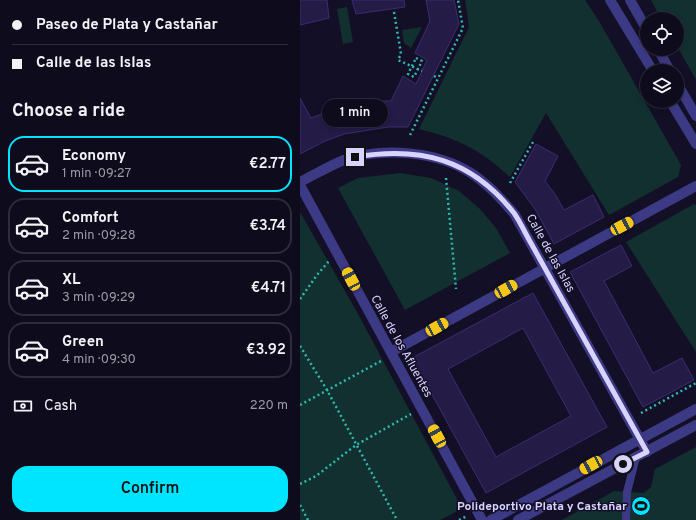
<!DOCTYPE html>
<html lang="en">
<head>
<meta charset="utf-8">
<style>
	:root { --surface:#0e0b1c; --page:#171425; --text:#f1f3f6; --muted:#9b9ba3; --line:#2e2b3b; --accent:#00e5ff }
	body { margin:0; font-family:Overpass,sans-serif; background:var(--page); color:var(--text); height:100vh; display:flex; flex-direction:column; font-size:15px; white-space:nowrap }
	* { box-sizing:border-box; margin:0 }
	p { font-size:13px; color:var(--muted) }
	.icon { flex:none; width:22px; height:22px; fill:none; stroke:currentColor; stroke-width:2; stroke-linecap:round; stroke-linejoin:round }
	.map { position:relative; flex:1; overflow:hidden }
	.drawer { display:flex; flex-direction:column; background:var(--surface); width:300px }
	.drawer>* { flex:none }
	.top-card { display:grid; align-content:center; height:88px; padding:0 12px; background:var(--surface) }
	.fabs { position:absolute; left:340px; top:12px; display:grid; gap:8px }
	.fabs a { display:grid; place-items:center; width:44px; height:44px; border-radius:50%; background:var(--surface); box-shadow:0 2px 6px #0003,0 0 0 1px var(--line); font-size:20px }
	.end { position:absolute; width:18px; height:18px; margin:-9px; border:5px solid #d9d4ff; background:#111; box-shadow:0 0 0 2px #111 }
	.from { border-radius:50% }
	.bubble { position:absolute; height:28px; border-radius:14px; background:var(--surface); box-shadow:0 2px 6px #0003,0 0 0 1px var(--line); font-size:13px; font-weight:600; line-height:28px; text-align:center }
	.car { position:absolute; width:12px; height:24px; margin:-12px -6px; border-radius:5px; box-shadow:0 0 3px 1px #0007; background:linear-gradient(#f5c518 24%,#345 0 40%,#f5c518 0 76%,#345 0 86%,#f5c518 0) }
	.top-card b { display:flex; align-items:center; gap:14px; height:38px; font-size:15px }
	.top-card b+b { border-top:1px solid var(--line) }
	.top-card i { width:10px; height:10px; background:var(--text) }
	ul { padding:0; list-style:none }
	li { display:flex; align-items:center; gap:12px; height:56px; margin:0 8px 6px; padding:0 4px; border:2px solid var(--line); border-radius:16px }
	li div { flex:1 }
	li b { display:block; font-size:15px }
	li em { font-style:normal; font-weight:600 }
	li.selected { border-color:var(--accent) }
	li>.icon { width:36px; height:36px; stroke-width:1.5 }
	h2 { padding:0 12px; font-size:18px; line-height:48px }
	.pay { display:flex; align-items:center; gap:10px; height:44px; padding:0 12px; font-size:15px }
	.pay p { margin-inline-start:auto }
	.cta { display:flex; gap:8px; margin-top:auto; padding:8px 12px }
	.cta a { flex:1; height:46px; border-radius:16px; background:var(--accent); color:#111; font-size:16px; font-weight:600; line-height:46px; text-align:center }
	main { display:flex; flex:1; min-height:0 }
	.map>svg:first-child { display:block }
	.green { fill:#12302f }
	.building { fill:#241b47; stroke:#3b2d73; fill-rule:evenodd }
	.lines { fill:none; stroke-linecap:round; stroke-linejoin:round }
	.path { stroke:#2fb8b0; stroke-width:2.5; stroke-dasharray:2 3; stroke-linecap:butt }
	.lane { stroke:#3d3a85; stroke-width:8 }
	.street { stroke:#3d3a85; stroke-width:10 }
	.route { stroke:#d9d4ff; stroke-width:5 }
	.labels { text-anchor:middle; stroke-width:3; stroke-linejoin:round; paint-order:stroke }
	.street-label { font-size:12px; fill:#d9d4ff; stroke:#130f26 }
	.poi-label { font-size:12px; font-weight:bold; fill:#d9d4ff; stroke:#130f26; text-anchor:end }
</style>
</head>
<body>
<main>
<section class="drawer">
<div class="top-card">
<b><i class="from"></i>Paseo de Plata y Castañar</b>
<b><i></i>Calle de las Islas</b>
</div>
<h2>Choose a ride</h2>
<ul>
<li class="selected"><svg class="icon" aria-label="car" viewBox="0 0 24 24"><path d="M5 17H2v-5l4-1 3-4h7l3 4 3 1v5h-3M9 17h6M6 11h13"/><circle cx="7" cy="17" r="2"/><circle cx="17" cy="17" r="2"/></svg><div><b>Economy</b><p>1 min · 09:27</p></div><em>€2.77</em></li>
<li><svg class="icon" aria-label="car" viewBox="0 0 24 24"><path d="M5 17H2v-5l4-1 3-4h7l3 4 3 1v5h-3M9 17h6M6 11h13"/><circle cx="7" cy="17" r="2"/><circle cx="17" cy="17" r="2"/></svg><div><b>Comfort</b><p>2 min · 09:28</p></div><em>€3.74</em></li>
<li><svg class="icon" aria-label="car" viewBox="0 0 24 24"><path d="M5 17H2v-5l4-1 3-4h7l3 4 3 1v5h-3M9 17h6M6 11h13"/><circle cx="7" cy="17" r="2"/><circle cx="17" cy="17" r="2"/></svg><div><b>XL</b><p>3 min · 09:29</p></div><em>€4.71</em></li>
<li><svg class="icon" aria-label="car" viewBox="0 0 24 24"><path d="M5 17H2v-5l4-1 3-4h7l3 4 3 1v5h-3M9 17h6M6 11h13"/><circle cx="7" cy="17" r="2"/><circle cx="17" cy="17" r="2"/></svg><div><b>Green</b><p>4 min · 09:30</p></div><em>€3.92</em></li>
</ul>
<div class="pay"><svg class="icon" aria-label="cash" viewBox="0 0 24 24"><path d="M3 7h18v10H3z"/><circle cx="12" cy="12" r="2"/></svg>Cash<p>220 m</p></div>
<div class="cta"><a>Confirm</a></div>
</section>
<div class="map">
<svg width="396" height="520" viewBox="0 0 396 520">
	<rect width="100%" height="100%" fill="#130f26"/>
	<g class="green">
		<path d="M165 0H285L299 21 381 165 378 177 309 215 246 113 210 177C179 149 159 139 119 129L169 27Z"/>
		<polygon points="351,0 396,0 396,80 377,46 377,19 361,19"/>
		<polygon points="47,7 53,42 43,44 37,9"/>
		<polygon points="122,27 111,48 104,43 102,30"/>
		<polygon points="100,173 131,178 159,191 180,209 196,228 210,253 105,310 38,188 58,178"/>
		<polygon points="394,204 396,205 396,352 326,242"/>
		<polygon points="0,212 58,314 158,501 156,512 140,520 0,520"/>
		<polygon points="396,447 396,520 262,520 314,491 344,493 351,487 355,469"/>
	</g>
	<g class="building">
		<polygon points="0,0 27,0 29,18 0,25"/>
		<polygon points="52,0 104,0 105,7 56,14"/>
		<polygon points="126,0 154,0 159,24 108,127 88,127 44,134 25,141 0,154 0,98 11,118 46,105 74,101 91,101 103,76 116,84 127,60 115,53 130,21"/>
		<polygon points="236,144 258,156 245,181 255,194 264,210 293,195 304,217 254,244 235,209 215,182"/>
		<polygon points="321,245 332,266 304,281 353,373 382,358 394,380 343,407 270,272"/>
		<path d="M233 293 307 427 186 493 112 358ZM223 328 271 416 196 457 148 369Z"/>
	</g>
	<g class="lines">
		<g class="path">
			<polyline points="94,12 101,54 98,60 122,71"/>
			<polygon points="116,58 122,61 114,77 108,74"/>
			<polyline points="134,76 138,78"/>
			<polyline points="110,135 163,28 158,0"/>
			<polyline points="146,178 156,289"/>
			<polyline points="210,183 233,142"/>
			<polyline points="0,299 17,275 29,261"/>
			<polyline points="0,346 27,390 97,520"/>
			<polyline points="0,405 81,361"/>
			<polyline points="341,413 396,383"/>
			<polyline points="0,484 16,476 56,445 111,414"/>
			<polyline points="0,505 8,520"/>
			<polyline points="159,520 167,516"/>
		</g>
		<polyline class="lane" points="326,520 327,492 336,457"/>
		<g class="street">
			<polyline points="310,0 353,71"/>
			<polyline points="330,0 347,30"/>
			<polyline points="358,49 370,71"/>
			<polyline points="377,83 396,116"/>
			<polyline points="370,101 396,144"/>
			<path d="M0 182C14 175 29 166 44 160 82 147 137 151 171 173 188 184 202 199 215 215L347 452"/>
			<polyline points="0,185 182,520"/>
			<polyline points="91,352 396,186"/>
			<polyline points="191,520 396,409"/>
			<polyline points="218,520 396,425"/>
		</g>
	</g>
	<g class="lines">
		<path class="route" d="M55 157C121 146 171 159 214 213 221 223 226 235 232 245L347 452 323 464"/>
	</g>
	<defs>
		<g id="stadium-disc" transform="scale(1)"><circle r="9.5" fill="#00e5ff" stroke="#130f26"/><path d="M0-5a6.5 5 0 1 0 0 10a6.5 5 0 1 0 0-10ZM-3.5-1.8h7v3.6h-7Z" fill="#111"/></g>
	</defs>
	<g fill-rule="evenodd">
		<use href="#stadium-disc" x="341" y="506"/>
	</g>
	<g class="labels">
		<g class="street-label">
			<text transform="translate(251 253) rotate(61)" y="4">Calle de las Islas</text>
			<text transform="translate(102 346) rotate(61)" y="4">Calle de los Afluentes</text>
		</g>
		<g class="poi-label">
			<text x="327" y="510">Polideportivo Plata y Castañar</text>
		</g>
	</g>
</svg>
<div class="fabs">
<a><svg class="icon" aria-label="locate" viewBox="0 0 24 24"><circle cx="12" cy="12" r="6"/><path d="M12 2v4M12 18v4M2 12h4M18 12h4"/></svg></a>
<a><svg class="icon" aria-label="layers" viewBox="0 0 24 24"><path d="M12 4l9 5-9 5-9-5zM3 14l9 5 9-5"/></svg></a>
</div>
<i class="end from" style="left:323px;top:464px"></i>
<i class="end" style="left:55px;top:157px"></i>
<div class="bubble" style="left:22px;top:99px;width:66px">1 min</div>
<i class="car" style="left:322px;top:226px;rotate:62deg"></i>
<i class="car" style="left:51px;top:279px;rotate:332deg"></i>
<i class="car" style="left:206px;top:289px;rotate:61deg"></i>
<i class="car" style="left:137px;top:327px;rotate:61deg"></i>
<i class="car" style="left:137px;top:436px;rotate:332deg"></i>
<i class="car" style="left:291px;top:465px;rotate:241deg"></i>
</div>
</main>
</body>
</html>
